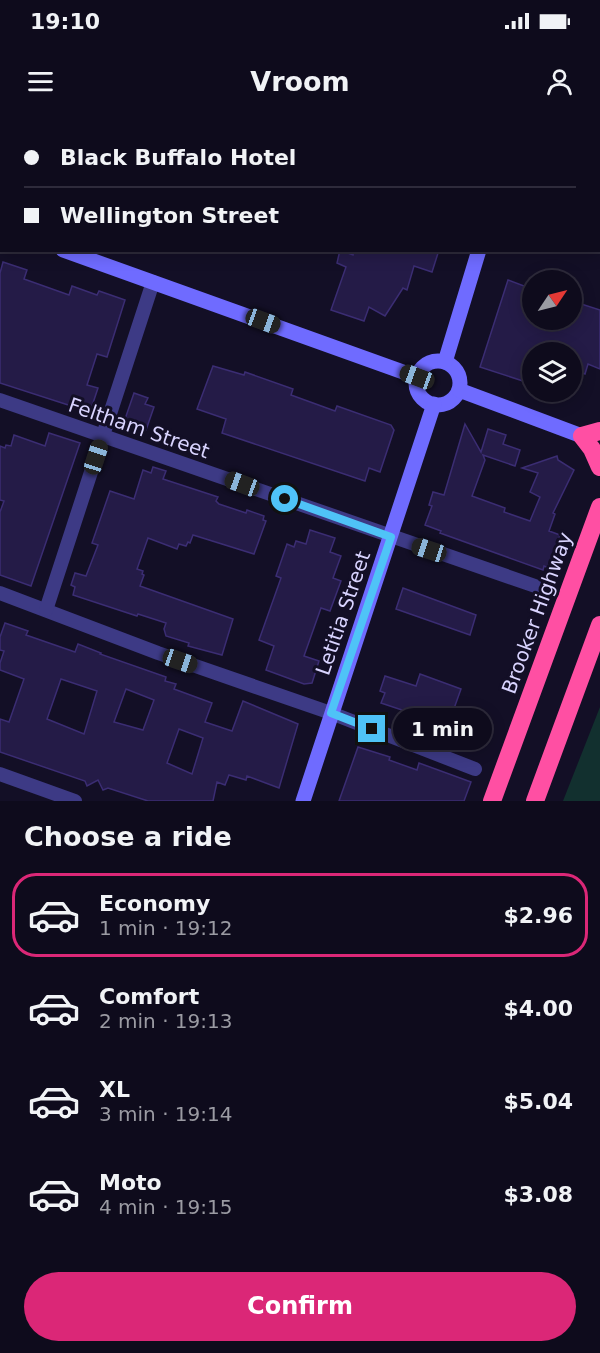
<!DOCTYPE html>
<html lang="en">
<head>
<meta charset="utf-8">
<style>
	:root { --surface:#0e0b1c; --page:#1c1929; --text:#f1f3f6; --muted:#9b9ba3; --line:#2e2b3b; --accent:#db2777 }
	body { margin:0; font-family:"DejaVu Sans",sans-serif; background:var(--page); color:var(--text); height:100vh; display:flex; flex-direction:column; font-size:22px; white-space:nowrap }
	* { box-sizing:border-box; margin:0 }
	p { font-size:20px; color:var(--muted) }
	.icon { flex:none; width:33px; height:33px; fill:none; stroke:currentColor; stroke-width:2; stroke-linecap:round; stroke-linejoin:round }
	.map { position:relative; height:681px; overflow:hidden }
	.drawer { display:flex; flex-direction:column; background:var(--surface); flex:1 }
	.drawer>* { flex:none }
	.hud { position:absolute; left:0px; top:0px; width:600px; height:132px; box-shadow:0 3px 15px #0003,0 0 0 2px var(--line); display:grid; align-content:center; height:132px; padding:0 24px; background:var(--surface) }
	.needle { width:39px; rotate:55deg }
	.buttons { position:absolute; left:522px; top:150px; display:grid; gap:12px }
	.buttons a { display:grid; place-items:center; width:60px; height:60px; border-radius:50%; background:var(--surface); box-shadow:0 3px 15px #0003,0 0 0 2px var(--line); font-size:30px }
	.end { position:absolute; width:27px; height:27px; margin:-14px; border:8px solid #4fc3f7; background:#111; box-shadow:0 0 0 3px #111 }
	.from { border-radius:50% }
	.bubble { position:absolute; height:42px; border-radius:21px; background:var(--surface); box-shadow:0 3px 15px #0003,0 0 0 2px var(--line); font-size:20px; font-weight:700; line-height:42px; text-align:center }
	.car { position:absolute; width:18px; height:36px; margin:-18px -9px; border-radius:8px; box-shadow:0 0 4px 2px #0007; background:linear-gradient(#222 24%,#8ab4d8 0 40%,#222 0 76%,#8ab4d8 0 86%,#222 0) }
	.hud b { display:flex; align-items:center; gap:21px; height:57px; font-size:22px }
	.hud b+b { border-top:2px solid var(--line) }
	.hud i { width:15px; height:15px; background:var(--text) }
	ul { padding:0; list-style:none }
	li { display:flex; align-items:center; gap:18px; height:84px; margin:0 12px 9px; padding:0 12px; border:3px solid transparent; border-radius:24px }
	li div { flex:1 }
	li b { display:block; font-size:22px }
	li em { font-style:normal; font-weight:700 }
	li.current { border-color:var(--accent) }
	li>.icon { width:54px; height:54px; stroke-width:1.5 }
	h2 { padding:0 24px; font-size:27px; line-height:72px }
	.button { display:flex; gap:12px; margin-top:auto; padding:12px 24px }
	.button a { flex:1; height:69px; border-radius:36px; background:var(--accent); color:#fff; font-size:24px; font-weight:700; line-height:69px; text-align:center }
	.status { display:flex; justify-content:space-between; align-items:center; height:42px; padding:0 30px; background:var(--surface); direction:ltr }
	.status svg { height:16px; fill:currentColor }
	header { display:flex; justify-content:space-between; align-items:center; height:78px; padding:0 24px; background:var(--surface); font-size:27px; font-weight:700 }
	.map>svg:first-child { display:block }
	.green { fill:#12302f }
	.building { fill:#241b47; stroke:#3b2d73; stroke-width:1.5; fill-rule:evenodd }
	.lines { fill:none; stroke-linecap:round; stroke-linejoin:round }
	.street { stroke:#3d3a85; stroke-width:14 }
	.secondary { stroke:#6f6bff; stroke-width:15 }
	.highway { stroke:#ff4fa3; stroke-width:18 }
	.route { stroke:#4fc3f7; stroke-width:8 }
	.labels { text-anchor:middle; stroke-width:6; stroke-linejoin:round; paint-order:stroke }
	.street-label { font-size:20px; fill:#d9d4ff; stroke:#130f26 }
</style>
</head>
<body>
<div class="status"><b>19:10</b><svg viewBox="0 0 49 12"><path d="M0 12V9h3v3zM5 12V6h3v6zM10 12V3h3v9zM15 12V0h3v12zM26 1h20v11H26zM47 4h2v5h-2z"/></svg></div>
<header><svg class="icon" aria-label="menu" viewBox="0 0 24 24"><path d="M4 6h16M4 12h16M4 18h16"/></svg>Vroom<svg class="icon" aria-label="person" viewBox="0 0 24 24"><circle cx="12" cy="8" r="4"/><path d="M4 21q1-7 8-7t8 7"/></svg></header>
<div class="map">
<svg width="600" height="681" viewBox="0 0 600 681">
	<rect width="100%" height="100%" fill="#130f26"/>
	<polygon class="green" points="600,587 600,681 563,681"/>
	<g class="building">
		<polygon points="340,130 353,135 354,130 439,130 432,152 414,146 407,170 403,168 385,196 369,187 364,201 331,190 346,147 337,143"/>
		<polygon points="3,142 27,150 24,159 69,175 72,166 97,175 99,171 125,180 107,237 97,234 87,265 98,268 90,292 0,263 0,153"/>
		<polygon points="508,160 532,169 532,200 572,200 572,181 600,190 600,249 588,244 585,254 572,249 572,232 532,232 532,264 480,247"/>
		<polygon points="213,246 244,255 245,252 293,269 291,275 335,291 337,286 391,305 394,310 380,352 369,348 365,361 222,313 226,299 197,289"/>
		<polygon points="134,273 148,278 145,284 154,287 146,310 124,302"/>
		<polygon points="465,304 481,332 488,309 506,315 503,324 520,330 515,346 483,335 485,340 472,376 505,388 504,392 530,401 540,377 530,372 538,353 522,348 557,336 558,340 574,350 553,393 555,394 549,411 560,415 549,448 544,446 543,450 440,413 441,411 425,405 432,386 429,385 433,372 444,375"/>
		<polygon points="49,313 80,323 31,466 0,455 0,392 4,381 0,380 0,326 5,328 6,325 11,326 14,315 45,326"/>
		<polygon points="153,347 166,351 163,359 218,377 216,381 219,384 246,393 247,390 264,396 263,400 266,401 254,434 193,415 190,423 188,422 186,426 179,424 177,429 148,418 137,449 143,451 142,454 144,455 140,466 233,499 222,535 188,526 189,523 166,516 164,509 166,503 138,494 137,496 73,475 75,467 71,465 75,453 86,456 98,425 92,423 110,371 134,379 143,350 151,353"/>
		<polygon points="310,410 335,418 330,432 341,436 333,458 341,461 330,491 321,488 304,536 319,541 312,563 304,564 266,550 274,526 259,520 281,458 276,456 287,424 294,427 296,421 306,424"/>
		<polygon points="403,468 476,495 470,515 396,489"/>
		<path d="M5 503 28 511 26 515 75 532 78 524 101 533 100 534 166 557 165 561 176 564 174 569 212 583 205 602 232 611 243 581 298 604 279 668 247 656 246 660 229 655 225 665 217 662 213 681H148L108 668 103 670 98 660 87 666 85 661 0 632V599L9 602 24 559 0 550V543L4 531 0 530V517ZM61 559 97 571 84 614 47 599ZM126 569 154 580 143 610 114 602ZM179 609 203 618 192 654 167 643Z"/>
		<polygon points="420,554 461,569 447,608 428,602 429,599 381,583 385,573 380,571 385,556 416,566"/>
		<polygon points="358,627 390,637 389,640 417,650 419,643 471,662 464,681 339,681"/>
	</g>
	<g class="lines">
		<g class="street">
			<polyline points="0,280 538,467"/>
			<polyline points="0,473 158,533 331,593 475,649"/>
			<polyline points="46,490 153,162"/>
			<polyline points="0,654 75,681"/>
		</g>
		<g class="secondary">
			<polyline points="519,2 519,0"/>
			<polyline points="0,109 2,109"/>
			<polyline points="63,130 417,257"/>
			<circle cx="438" cy="263" r="22"/>
			<polyline points="445,242 479,130"/>
			<polyline points="459,270 582,316"/>
			<polyline points="303,681 434,284"/>
		</g>
		<g class="highway">
			<polyline points="600,311 582,316 592,329 600,347"/>
			<polyline points="492,681 600,387"/>
			<polyline points="535,681 600,505"/>
		</g>
	</g>
	<g class="lines">
		<polyline class="route" points="285,379 391,417 331,593 372,609"/>
	</g>
	<g class="labels">
		<g class="street-label">
			<text transform="translate(139 308) rotate(19)" y="7">Feltham Street</text>
			<text transform="translate(343 493) rotate(-71)" y="7">Letitia Street</text>
			<text transform="translate(537 493) rotate(-70)" y="7">Brooker Highway</text>
		</g>
	</g>
</svg>
<div class="buttons">
<a><svg class="needle" viewBox="-14 -14 28 28"><path d="M0-13l5 13h-10z" fill="#e53935"/><path d="M0 13l5-13h-10z" fill="#9b9ba3"/></svg></a>
<a><svg class="icon" aria-label="layers" viewBox="0 0 24 24"><path d="M12 4l9 5-9 5-9-5zM3 14l9 5 9-5"/></svg></a>
</div>
<i class="end from" style="left:285px;top:379px"></i>
<i class="end" style="left:372px;top:609px"></i>
<div class="bubble" style="left:393px;top:588px;width:99px">1 min</div>
<i class="car" style="left:263px;top:201px;rotate:110deg"></i>
<i class="car" style="left:417px;top:257px;rotate:290deg"></i>
<i class="car" style="left:96px;top:337px;rotate:18deg"></i>
<i class="car" style="left:242px;top:364px;rotate:290deg"></i>
<i class="car" style="left:429px;top:430px;rotate:288deg"></i>
<i class="car" style="left:180px;top:541px;rotate:109deg"></i>
<div class="hud">
<b><i class="from"></i>Black Buffalo Hotel</b>
<b><i></i>Wellington Street</b>
</div>
</div>
<section class="drawer">
<h2>Choose a ride</h2>
<ul>
<li class="current"><svg class="icon" aria-label="car" viewBox="0 0 24 24"><path d="M5 17H2v-5l4-1 3-4h7l3 4 3 1v5h-3M9 17h6M6 11h13"/><circle cx="7" cy="17" r="2"/><circle cx="17" cy="17" r="2"/></svg><div><b>Economy</b><p>1 min · 19:12</p></div><em>$2.96</em></li>
<li><svg class="icon" aria-label="car" viewBox="0 0 24 24"><path d="M5 17H2v-5l4-1 3-4h7l3 4 3 1v5h-3M9 17h6M6 11h13"/><circle cx="7" cy="17" r="2"/><circle cx="17" cy="17" r="2"/></svg><div><b>Comfort</b><p>2 min · 19:13</p></div><em>$4.00</em></li>
<li><svg class="icon" aria-label="car" viewBox="0 0 24 24"><path d="M5 17H2v-5l4-1 3-4h7l3 4 3 1v5h-3M9 17h6M6 11h13"/><circle cx="7" cy="17" r="2"/><circle cx="17" cy="17" r="2"/></svg><div><b>XL</b><p>3 min · 19:14</p></div><em>$5.04</em></li>
<li><svg class="icon" aria-label="car" viewBox="0 0 24 24"><path d="M5 17H2v-5l4-1 3-4h7l3 4 3 1v5h-3M9 17h6M6 11h13"/><circle cx="7" cy="17" r="2"/><circle cx="17" cy="17" r="2"/></svg><div><b>Moto</b><p>4 min · 19:15</p></div><em>$3.08</em></li>
</ul>
<div class="button"><a>Confirm</a></div>
</section>
</body>
</html>
